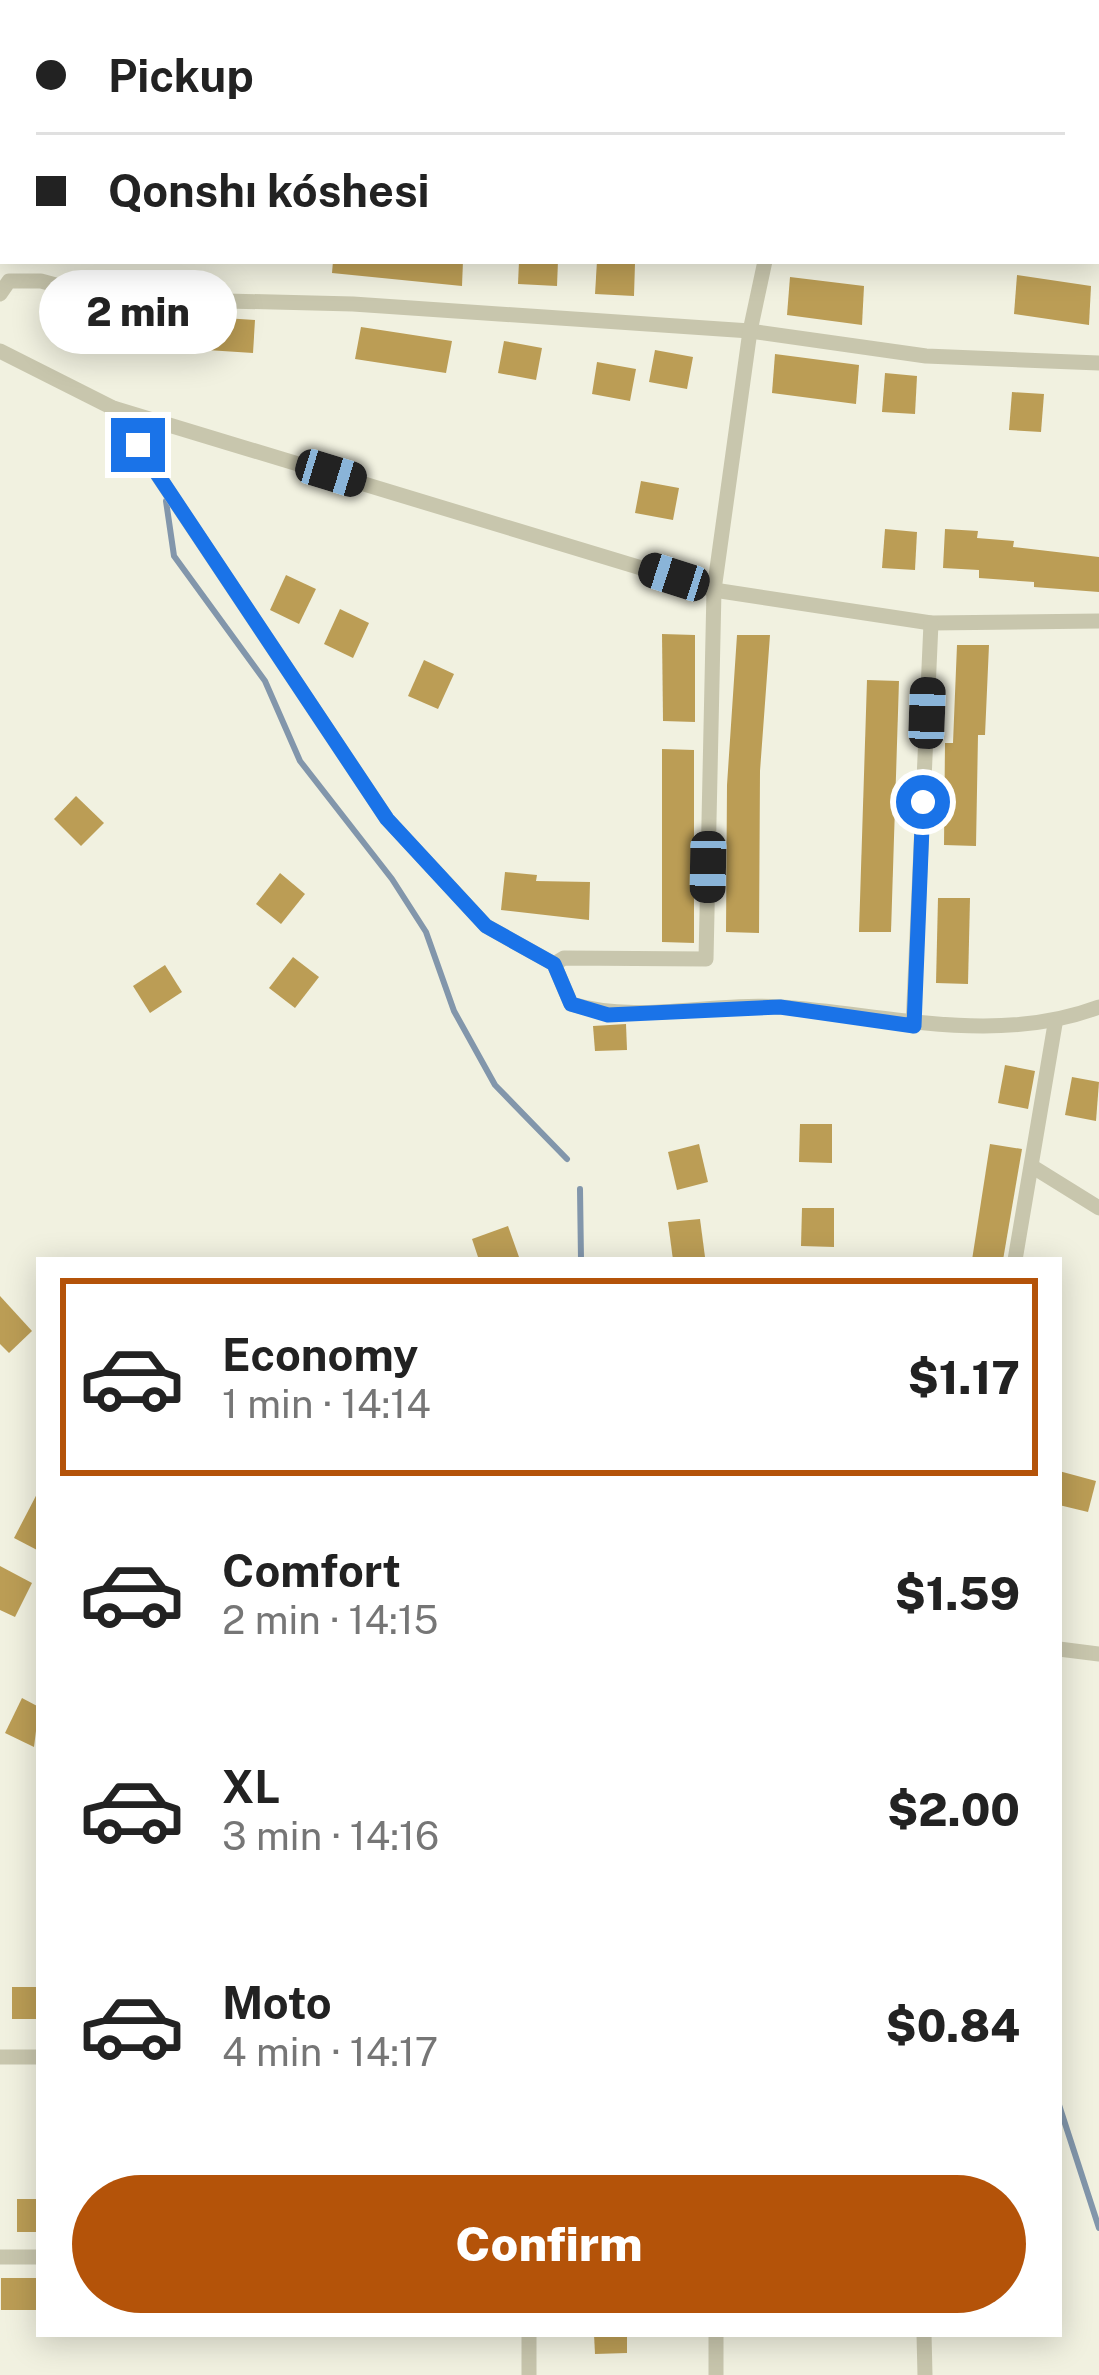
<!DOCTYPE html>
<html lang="en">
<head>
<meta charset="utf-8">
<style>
	:root { --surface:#fff; --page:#f2f2f2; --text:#222; --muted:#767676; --line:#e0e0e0; --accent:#b45309 }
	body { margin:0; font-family:"Public Sans",sans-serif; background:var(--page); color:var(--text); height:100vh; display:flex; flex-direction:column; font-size:45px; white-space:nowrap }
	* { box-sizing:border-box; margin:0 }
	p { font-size:39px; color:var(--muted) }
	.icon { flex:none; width:66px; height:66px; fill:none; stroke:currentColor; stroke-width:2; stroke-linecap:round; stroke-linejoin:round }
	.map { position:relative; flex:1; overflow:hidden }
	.panel { position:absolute; left:36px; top:1257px; width:1026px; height:1080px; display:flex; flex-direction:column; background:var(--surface); border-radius:0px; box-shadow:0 6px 30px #0003 }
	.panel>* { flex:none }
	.top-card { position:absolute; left:0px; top:0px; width:1101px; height:264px; box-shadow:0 6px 30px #0003; display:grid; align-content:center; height:264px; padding:0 36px; background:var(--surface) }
	.end { position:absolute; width:54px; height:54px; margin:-27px; border:15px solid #1a73e8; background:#fff; box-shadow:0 0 0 6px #fff }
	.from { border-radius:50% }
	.bubble { position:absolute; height:84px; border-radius:42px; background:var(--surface); box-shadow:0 6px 30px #0003; font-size:39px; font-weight:800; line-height:84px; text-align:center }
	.car { position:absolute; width:36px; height:72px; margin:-36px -18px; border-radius:15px; box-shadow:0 0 9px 3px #0007; background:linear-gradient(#222 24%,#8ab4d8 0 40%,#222 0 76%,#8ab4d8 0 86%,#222 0) }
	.top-card b { display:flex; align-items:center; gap:42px; height:114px; font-size:45px }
	.top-card b+b { border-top:3px solid var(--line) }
	.top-card i { width:30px; height:30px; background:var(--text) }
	ul { padding:21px 0 0; list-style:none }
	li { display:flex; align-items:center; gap:36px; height:198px; margin:0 24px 18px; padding:0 12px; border:6px solid transparent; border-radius:0px }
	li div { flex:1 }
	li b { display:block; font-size:45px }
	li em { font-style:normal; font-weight:800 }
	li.current { border-color:var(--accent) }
	li>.icon { width:108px; height:108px; stroke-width:1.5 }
	.primary-button { display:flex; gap:24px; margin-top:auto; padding:24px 36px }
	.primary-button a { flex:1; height:138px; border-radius:72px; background:var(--accent); color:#fff; font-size:48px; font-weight:800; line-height:138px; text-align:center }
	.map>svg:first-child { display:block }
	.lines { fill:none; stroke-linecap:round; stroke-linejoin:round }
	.stream { stroke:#8296ab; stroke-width:6 }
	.building { fill:#bb9d55 }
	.minor { stroke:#c8c6ad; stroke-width:15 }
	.route { stroke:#1a73e8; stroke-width:15 }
</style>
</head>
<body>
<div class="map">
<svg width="1099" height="2375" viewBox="0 0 1099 2375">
	<rect width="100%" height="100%" fill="#f1f1e0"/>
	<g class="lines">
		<g class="stream">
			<polyline points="166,501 174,556 265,681 300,761 392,879 426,932 454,1011 495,1085 567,1159"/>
			<polyline points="580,1189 581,1260"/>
			<polyline points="1059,2105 1099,2228"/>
		</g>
	</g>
	<g class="building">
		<polygon points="333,261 463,261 462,286 332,273"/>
		<polygon points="519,261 558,261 557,286 518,284"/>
		<polygon points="597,261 635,263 634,296 595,294"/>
		<polygon points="1017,275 1091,286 1089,325 1014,314"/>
		<polygon points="790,277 864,286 862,325 787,315"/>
		<polygon points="102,310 255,320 253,353 100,343"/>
		<polygon points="361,327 452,341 446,373 355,359"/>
		<polygon points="504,341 542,348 536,380 498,373"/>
		<polygon points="655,350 693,357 687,389 649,382"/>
		<polygon points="775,354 859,365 856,404 772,393"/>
		<polygon points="597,362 636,369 630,401 592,394"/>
		<polygon points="885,373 917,376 915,414 882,412"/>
		<polygon points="1012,392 1044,394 1041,432 1009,430"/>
		<polygon points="641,481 679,488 673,520 635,513"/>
		<polygon points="885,529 917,532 915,570 882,568"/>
		<polygon points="945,529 978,531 977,538 1014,541 1013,547 1099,557 1099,592 1034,587 1034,582 979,578 979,570 943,568"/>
		<polygon points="286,575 316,589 299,624 270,610"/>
		<polygon points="340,609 369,623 353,658 324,644"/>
		<polygon points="662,634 695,635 695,722 663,721"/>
		<polygon points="737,635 770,635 760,771 759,933 726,932 727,785"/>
		<polygon points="957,645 989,645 985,735 978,735 976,846 944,845 945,743 953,743"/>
		<polygon points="424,660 454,674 438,709 408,696"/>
		<polygon points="867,680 899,681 891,932 859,932"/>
		<polygon points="662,749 694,750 694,943 662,942"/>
		<polygon points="76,796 104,823 81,846 54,819"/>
		<polygon points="505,872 537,875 536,881 590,882 589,920 501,910"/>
		<polygon points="280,873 305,894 281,924 256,904"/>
		<polygon points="938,898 970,898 968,984 936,983"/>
		<polygon points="293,957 319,977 295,1008 269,988"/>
		<polygon points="165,965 182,992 150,1013 133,986"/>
		<polygon points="626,1024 627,1050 595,1051 593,1026"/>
		<polygon points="1005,1065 1035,1071 1028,1109 998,1103"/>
		<polygon points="1072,1077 1099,1082 1096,1121 1065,1115"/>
		<polygon points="800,1124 832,1124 832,1163 799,1162"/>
		<polygon points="699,1144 708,1182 677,1190 668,1152"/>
		<polygon points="990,1144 1022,1149 1003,1260 972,1260"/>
		<polygon points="802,1208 834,1208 834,1247 801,1246"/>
		<polygon points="700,1219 705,1257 673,1260 668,1222"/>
		<polygon points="508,1226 519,1257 479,1260 472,1239"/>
		<polygon points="0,1296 32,1331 9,1353 0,1344"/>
		<polygon points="1059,1471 1096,1481 1088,1512 1059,1505"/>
		<polygon points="39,1490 39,1551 14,1538"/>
		<polygon points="0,1566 32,1583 15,1617 0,1610"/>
		<polygon points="22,1698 39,1707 34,1747 5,1733"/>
		<rect x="12" y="1987" width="27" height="32"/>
		<rect x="17" y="2199" width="22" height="33"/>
		<rect x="1" y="2278" width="38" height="32"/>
		<polygon points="594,2334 627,2334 627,2353 595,2354"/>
	</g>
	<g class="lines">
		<g class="minor">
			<polyline points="819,3 820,0"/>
			<polyline points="1098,131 1099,131"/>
			<polyline points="0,294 9,281 41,281 104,298 353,304 750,331 926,356 1099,363"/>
			<polyline points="0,351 113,408 714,590 931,623 1099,621"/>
			<path d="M113 408 387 819 486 926 554 964 571 1004C639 1024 710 1002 781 1007 887 1014 995 1046 1099 1007"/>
			<polyline points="554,964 564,958 706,959 714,590 750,331 765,261"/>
			<polyline points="913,1026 931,623"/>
			<polyline points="1033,1167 1099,1208"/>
			<polyline points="1015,1260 1055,1024"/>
			<polyline points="1059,1649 1099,1654"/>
			<polyline points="0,2057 39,2057"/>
			<polyline points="0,2257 39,2257"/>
			<polyline points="716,2334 716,2375"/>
			<polyline points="924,2334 925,2375"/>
			<polyline points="529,2375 529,2334"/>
		</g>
	</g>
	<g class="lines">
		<polyline class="route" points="138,445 387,819 486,926 554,964 571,1004 608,1015 780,1007 914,1026 923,802"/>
	</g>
</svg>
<i class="end from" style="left:923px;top:802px"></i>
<i class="end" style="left:138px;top:445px"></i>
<div class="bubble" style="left:39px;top:270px;width:198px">2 min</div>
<i class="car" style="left:331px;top:473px;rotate:107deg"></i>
<i class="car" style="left:674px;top:577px;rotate:288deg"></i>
<i class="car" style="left:927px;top:713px;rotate:2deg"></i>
<i class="car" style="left:708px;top:867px;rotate:181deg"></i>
<div class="top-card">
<b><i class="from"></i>Pickup</b>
<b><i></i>Qonshı kóshesi</b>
</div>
<section class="panel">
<ul>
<li class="current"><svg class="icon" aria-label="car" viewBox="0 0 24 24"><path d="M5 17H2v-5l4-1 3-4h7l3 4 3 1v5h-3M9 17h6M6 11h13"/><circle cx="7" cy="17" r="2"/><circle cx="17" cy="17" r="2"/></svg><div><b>Economy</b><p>1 min · 14:14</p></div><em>$1.17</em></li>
<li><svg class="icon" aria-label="car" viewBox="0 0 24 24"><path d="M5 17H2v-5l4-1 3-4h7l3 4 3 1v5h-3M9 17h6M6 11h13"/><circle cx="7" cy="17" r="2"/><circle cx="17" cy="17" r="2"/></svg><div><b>Comfort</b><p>2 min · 14:15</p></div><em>$1.59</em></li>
<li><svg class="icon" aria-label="car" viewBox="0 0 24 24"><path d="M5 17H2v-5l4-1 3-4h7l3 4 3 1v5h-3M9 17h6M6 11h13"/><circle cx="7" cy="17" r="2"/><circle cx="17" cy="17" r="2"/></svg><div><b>XL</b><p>3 min · 14:16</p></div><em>$2.00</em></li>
<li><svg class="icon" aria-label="car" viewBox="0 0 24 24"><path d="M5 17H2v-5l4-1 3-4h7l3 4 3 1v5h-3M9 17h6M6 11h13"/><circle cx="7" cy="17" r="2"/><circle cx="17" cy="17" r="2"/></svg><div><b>Moto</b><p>4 min · 14:17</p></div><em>$0.84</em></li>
</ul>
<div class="primary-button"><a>Confirm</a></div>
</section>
</div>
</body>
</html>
